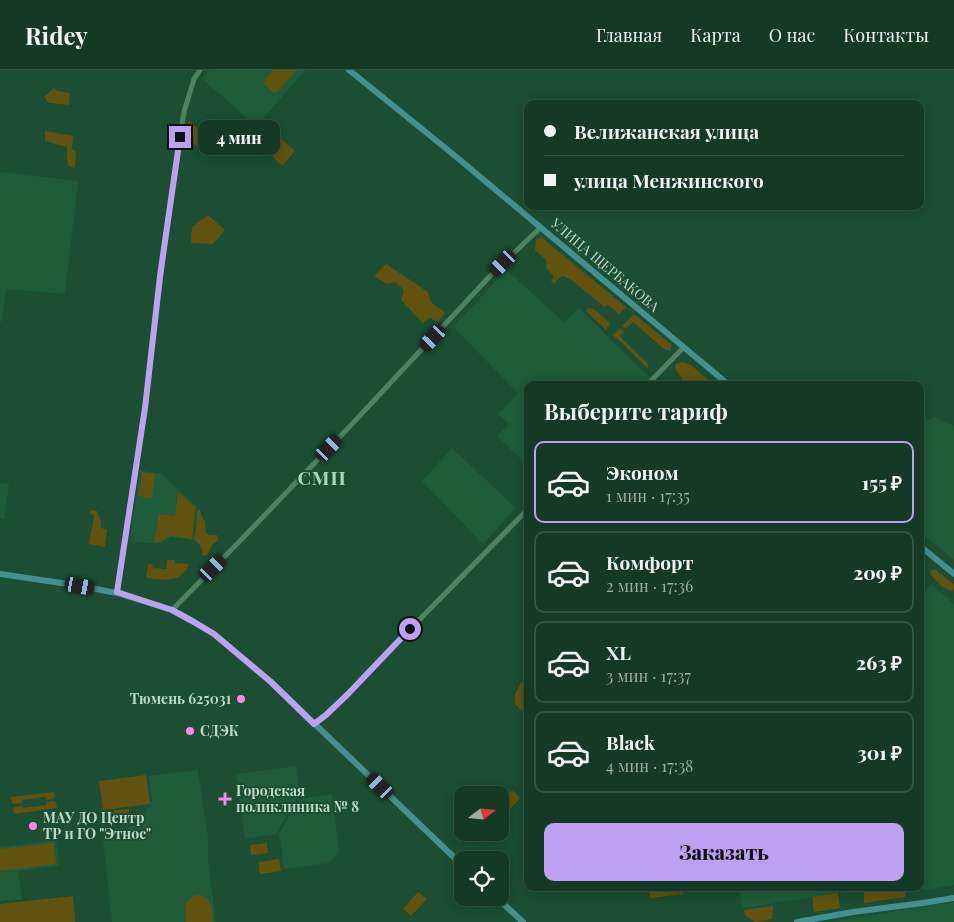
<!DOCTYPE html>
<html lang="ru">
<head>
<meta charset="utf-8">
<style>
	:root { --surface:#143a26; --page:#214532; --text:#f1f3f6; --muted:#9dada7; --line:#335443; --accent:#bca0f2 }
	body { margin:0; font-family:"Playfair Display",serif; background:var(--page); color:var(--text); height:100vh; display:flex; flex-direction:column; font-size:19px; white-space:nowrap }
	* { box-sizing:border-box; margin:0 }
	p { font-size:16px; color:var(--muted) }
	.icon { flex:none; width:28px; height:28px; fill:none; stroke:currentColor; stroke-width:2; stroke-linecap:round; stroke-linejoin:round }
	.map { position:relative; flex:1; overflow:hidden }
	.details { position:absolute; left:524px; top:311px; width:400px; height:510px; display:flex; flex-direction:column; background:var(--surface); border-radius:10px; box-shadow:0 2px 12px #0003,0 0 0 1px var(--line) }
	.details>* { flex:none }
	.top-card { position:absolute; left:524px; top:30px; width:400px; height:110px; border-radius:10px; box-shadow:0 2px 12px #0003,0 0 0 1px var(--line); display:grid; align-content:center; height:110px; padding:0 20px; background:var(--surface) }
	.needle { width:32px; rotate:74deg }
	.controls { position:absolute; left:454px; top:716px; display:grid; gap:10px }
	.controls a { display:grid; place-items:center; width:55px; height:55px; border-radius:10px; background:var(--surface); box-shadow:0 2px 12px #0003,0 0 0 1px var(--line); font-size:25px }
	.end { position:absolute; width:22px; height:22px; margin:-11px; border:6px solid #bca0f2; background:#111; box-shadow:0 0 0 2px #111 }
	.from { border-radius:50% }
	.bubble { position:absolute; height:35px; border-radius:10px; background:var(--surface); box-shadow:0 2px 12px #0003,0 0 0 1px var(--line); font-size:16px; font-weight:800; line-height:35px; text-align:center }
	.car { position:absolute; width:15px; height:30px; margin:-15px -8px; border-radius:6px; box-shadow:0 0 4px 1px #0007; background:linear-gradient(#222 24%,#8ab4d8 0 40%,#222 0 76%,#8ab4d8 0 86%,#222 0) }
	.top-card b { display:flex; align-items:center; gap:18px; height:48px; font-size:19px }
	.top-card b+b { border-top:1px solid var(--line) }
	.top-card i { width:12px; height:12px; background:var(--text) }
	ul { padding:0; list-style:none }
	li { display:flex; align-items:center; gap:15px; height:82px; margin:0 10px 8px; padding:0 10px; border:2px solid var(--line); border-radius:10px }
	li div { flex:1 }
	li b { display:block; font-size:19px }
	li em { font-style:normal; font-weight:800 }
	li.on { border-color:var(--accent) }
	li>.icon { width:45px; height:45px; stroke-width:1.5 }
	h2 { padding:0 20px; font-size:22px; line-height:60px }
	.action { display:flex; gap:10px; margin-top:auto; padding:10px 20px }
	.action a { flex:1; height:58px; border-radius:10px; background:var(--accent); color:#111; font-size:20px; font-weight:800; line-height:58px; text-align:center }
	header { display:flex; align-items:center; gap:30px; box-sizing:border-box; height:70px; padding:0 25px; background:var(--surface); border-bottom:1px solid var(--line) }
	header strong { font-size:24px }
	nav { display:flex; gap:28px; margin-inline-start:auto; font-size:18px }
	.map>svg:first-child { display:block }
	.built { fill:#1e5b39 }
	.green { fill:#61520f }
	.lines { fill:none; stroke-linecap:round; stroke-linejoin:round }
	.minor { stroke:#4f8262; stroke-width:5 }
	.major { stroke:#449090; stroke-width:6 }
	.route { stroke:#bca0f2; stroke-width:6 }
	.poi-dot { fill:#fc86e3; stroke:#1b4e32; stroke-width:2 }
	.labels { text-anchor:middle; stroke-width:4; stroke-linejoin:round; paint-order:stroke }
	.street-label { font-size:14px; fill:#bfd9c8; stroke:#1b4e32 }
	.poi-label { font-size:14px; font-weight:bold; fill:#bfd9c8; stroke:#1b4e32; text-anchor:start }
	.district-label { font-size:19px; font-weight:bold; letter-spacing:1px; fill:#a6dbb8; stroke:#1b4e32 }
</style>
</head>
<body>
<header>
<strong>Ridey</strong>
<nav><a>Главная</a><a>Карта</a><a>О нас</a><a>Контакты</a></nav>
</header>
<div class="map">
<svg width="954" height="852" viewBox="0 0 954 852">
	<rect width="100%" height="100%" fill="#1b4e32"/>
	<g class="built">
		<polygon points="209,0 306,0 256,56 202,9"/>
		<polygon points="0,102 78,111 65,224 6,219 2,252 0,251"/>
		<polygon points="506,200 564,252 579,238 656,314 528,315 527,395 497,366 509,354 498,344 518,323 453,257"/>
		<polygon points="920,344 928,350 935,347 954,356 954,490 920,462"/>
		<polygon points="452,378 516,438 483,474 422,411"/>
		<polygon points="140,400 162,404 197,437 193,470 171,467 158,474 130,471"/>
		<polygon points="0,413 9,414 4,449 0,449"/>
		<polygon points="931,514 954,534 954,815 925,820 920,817 920,529"/>
		<polygon points="296,696 300,724 276,764 245,769 236,704"/>
		<polygon points="198,700 208,767 208,789 216,852 112,852 102,760 136,756 152,731 149,706"/>
		<polygon points="332,724 339,781 329,793 284,799 279,763 300,729"/>
		<polygon points="56,770 59,796 18,801 22,829 0,831 0,777"/>
		<polygon points="739,818 873,818 742,838"/>
		<polygon points="954,832 954,852 832,852 926,836"/>
	</g>
	<g class="green">
		<polygon points="273,0 297,0 277,22 274,23 264,14 263,11"/>
		<polygon points="54,18 57,21 70,23 69,35 49,33 44,27"/>
		<polygon points="189,50 214,74 205,84 186,66"/>
		<polygon points="269,58 295,81 282,96 270,84 259,68"/>
		<polygon points="45,61 73,66 72,79 76,82 75,98 68,96 67,77 45,71"/>
		<polygon points="208,145 225,160 213,174 191,173 192,157"/>
		<polygon points="541,167 626,237 625,239 619,244 608,235 604,237 573,211 564,206 560,207 554,214 551,211 554,206 547,199 546,190 535,180 536,170"/>
		<polygon points="386,194 428,222 431,232 445,243 438,252 430,248 423,253 401,230 404,220 395,212 387,214 374,206"/>
		<polygon points="588,238 594,239 610,253 606,260 586,241"/>
		<polygon points="634,244 672,275 670,281 664,279 633,252 626,259 622,256"/>
		<polygon points="620,258 624,262 620,265 621,268 649,295 647,298 619,270 613,266"/>
		<polygon points="682,292 691,295 714,315 689,315 682,309 675,298 676,294"/>
		<polygon points="142,402 155,404 152,428 138,426"/>
		<polygon points="178,422 195,437 192,469 170,466 157,473 154,473 159,444 175,446"/>
		<path d="M200 439 202 448 205 451 206 462 208 465H217L218 470 212 475 207 485 202 486C203 477 200 475 194 469L196 458 197 441Z"/>
		<polygon points="90,440 97,441 101,452 100,458 107,459 105,477 89,474 94,445 90,444"/>
		<path d="M167 490H175V493L189 494C183 514 162 510 146 508L148 494H152L153 498 166 499Z"/>
		<path d="M935 499 954 515V518L952 521C943 519 935 511 930 503L931 500Z"/>
		<polygon points="527,612 528,612 527,646 515,634 515,624 521,613"/>
		<polygon points="146,705 150,734 103,740 99,711"/>
		<polygon points="512,720 520,728 508,741 500,733"/>
		<polygon points="54,722 55,727 53,729 47,730 45,727 22,730 22,733 14,734 12,733 11,727"/>
		<polygon points="54,731 56,733 57,738 14,744 13,738 14,737 22,736 23,738 46,735 47,732"/>
		<polygon points="129,739 130,753 109,755 108,741"/>
		<polygon points="54,773 56,794 0,801 0,779"/>
		<polygon points="267,773 268,783 251,785 250,775"/>
		<polygon points="279,789 281,801 260,804 259,792"/>
		<polygon points="648,818 682,818 683,824 650,828"/>
		<polygon points="886,818 906,818 905,827 864,833 864,821"/>
		<polygon points="418,822 427,829 411,846 403,839"/>
		<polygon points="838,823 840,838 814,842 812,827"/>
		<path d="M197 825C213 826 212 839 213 852H186C185 840 182 830 197 825Z"/>
		<polygon points="73,826 75,852 0,852 0,834"/>
		<polygon points="773,836 772,849 755,852 745,845 744,840"/>
	</g>
	<g class="lines">
		<g class="minor">
			<polyline points="647,315 684,277"/>
			<polyline points="117,523 145,337 165,171 180,67 184,42 194,9 200,0"/>
			<polyline points="172,540 237,474 353,353 490,206 540,158"/>
			<path d="M314 654C335 638 352 620 369 601L528 439"/>
		</g>
		<g class="major">
			<polyline points="349,0 454,85 729,315"/>
			<polyline points="920,476 954,504"/>
			<polyline points="0,504 75,515 117,523 172,540 194,552 214,564 271,612 462,795"/>
			<polyline points="497,828 523,852"/>
			<polyline points="797,852 853,842 923,833 954,828"/>
		</g>
	</g>
	<g class="lines">
		<polyline class="route" points="180,67 160,206 145,338 117,522 172,540 194,552 214,564 271,612 314,654 326,645 348,624 410,559"/>
	</g>
	<g class="poi-dot">
		<circle cx="241" cy="629" r="5"/>
		<circle cx="190" cy="661" r="5"/>
		<path d="M222.5 721.5h5v5h5v5h-5v5h-5v-5h-5v-5h5z"/>
		<circle cx="33" cy="756" r="5"/>
	</g>
	<g class="labels">
		<g class="street-label">
			<text transform="translate(605 195) rotate(40)" y="5">УЛИЦА ЩЕРБАКОВА</text>
		</g>
		<g class="poi-label">
			<text x="231" y="634" text-anchor="end">Тюмень 625031</text>
			<text x="200" y="666">СДЭК</text>
			<text x="236" y="726">Городская<tspan x="236" dy="16">поликлиника № 8</tspan></text>
			<text x="43" y="753">МАУ ДО Центр<tspan x="43" dy="16">ТР и ГО "Этнос"</tspan></text>
		</g>
		<g class="district-label">
			<text x="322" y="415">СМП</text>
		</g>
	</g>
</svg>
<div class="controls">
<a><svg class="needle" viewBox="-14 -14 28 28"><path d="M0-13l5 13h-10z" fill="#e53935"/><path d="M0 13l5-13h-10z" fill="#9dada7"/></svg></a>
<a><svg class="icon" aria-label="locate" viewBox="0 0 24 24"><circle cx="12" cy="12" r="6"/><path d="M12 2v4M12 18v4M2 12h4M18 12h4"/></svg></a>
</div>
<i class="end from" style="left:410px;top:559px"></i>
<i class="end" style="left:180px;top:67px"></i>
<div class="bubble" style="left:198px;top:50px;width:82px">4 мин</div>
<i class="car" style="left:503px;top:193px;rotate:224deg"></i>
<i class="car" style="left:433px;top:268px;rotate:223deg"></i>
<i class="car" style="left:329px;top:378px;rotate:44deg"></i>
<i class="car" style="left:213px;top:498px;rotate:45deg"></i>
<i class="car" style="left:80px;top:516px;rotate:100deg"></i>
<i class="car" style="left:380px;top:716px;rotate:314deg"></i>
<div class="top-card">
<b><i class="from"></i>Велижанская улица</b>
<b><i></i>улица Менжинского</b>
</div>
<section class="details">
<h2>Выберите тариф</h2>
<ul>
<li class="on"><svg class="icon" aria-label="car" viewBox="0 0 24 24"><path d="M5 17H2v-5l4-1 3-4h7l3 4 3 1v5h-3M9 17h6M6 11h13"/><circle cx="7" cy="17" r="2"/><circle cx="17" cy="17" r="2"/></svg><div><b>Эконом</b><p>1 мин · 17:35</p></div><em>155 ₽</em></li>
<li><svg class="icon" aria-label="car" viewBox="0 0 24 24"><path d="M5 17H2v-5l4-1 3-4h7l3 4 3 1v5h-3M9 17h6M6 11h13"/><circle cx="7" cy="17" r="2"/><circle cx="17" cy="17" r="2"/></svg><div><b>Комфорт</b><p>2 мин · 17:36</p></div><em>209 ₽</em></li>
<li><svg class="icon" aria-label="car" viewBox="0 0 24 24"><path d="M5 17H2v-5l4-1 3-4h7l3 4 3 1v5h-3M9 17h6M6 11h13"/><circle cx="7" cy="17" r="2"/><circle cx="17" cy="17" r="2"/></svg><div><b>XL</b><p>3 мин · 17:37</p></div><em>263 ₽</em></li>
<li><svg class="icon" aria-label="car" viewBox="0 0 24 24"><path d="M5 17H2v-5l4-1 3-4h7l3 4 3 1v5h-3M9 17h6M6 11h13"/><circle cx="7" cy="17" r="2"/><circle cx="17" cy="17" r="2"/></svg><div><b>Black</b><p>4 мин · 17:38</p></div><em>301 ₽</em></li>
</ul>
<div class="action"><a>Заказать</a></div>
</section>
</div>
</body>
</html>
